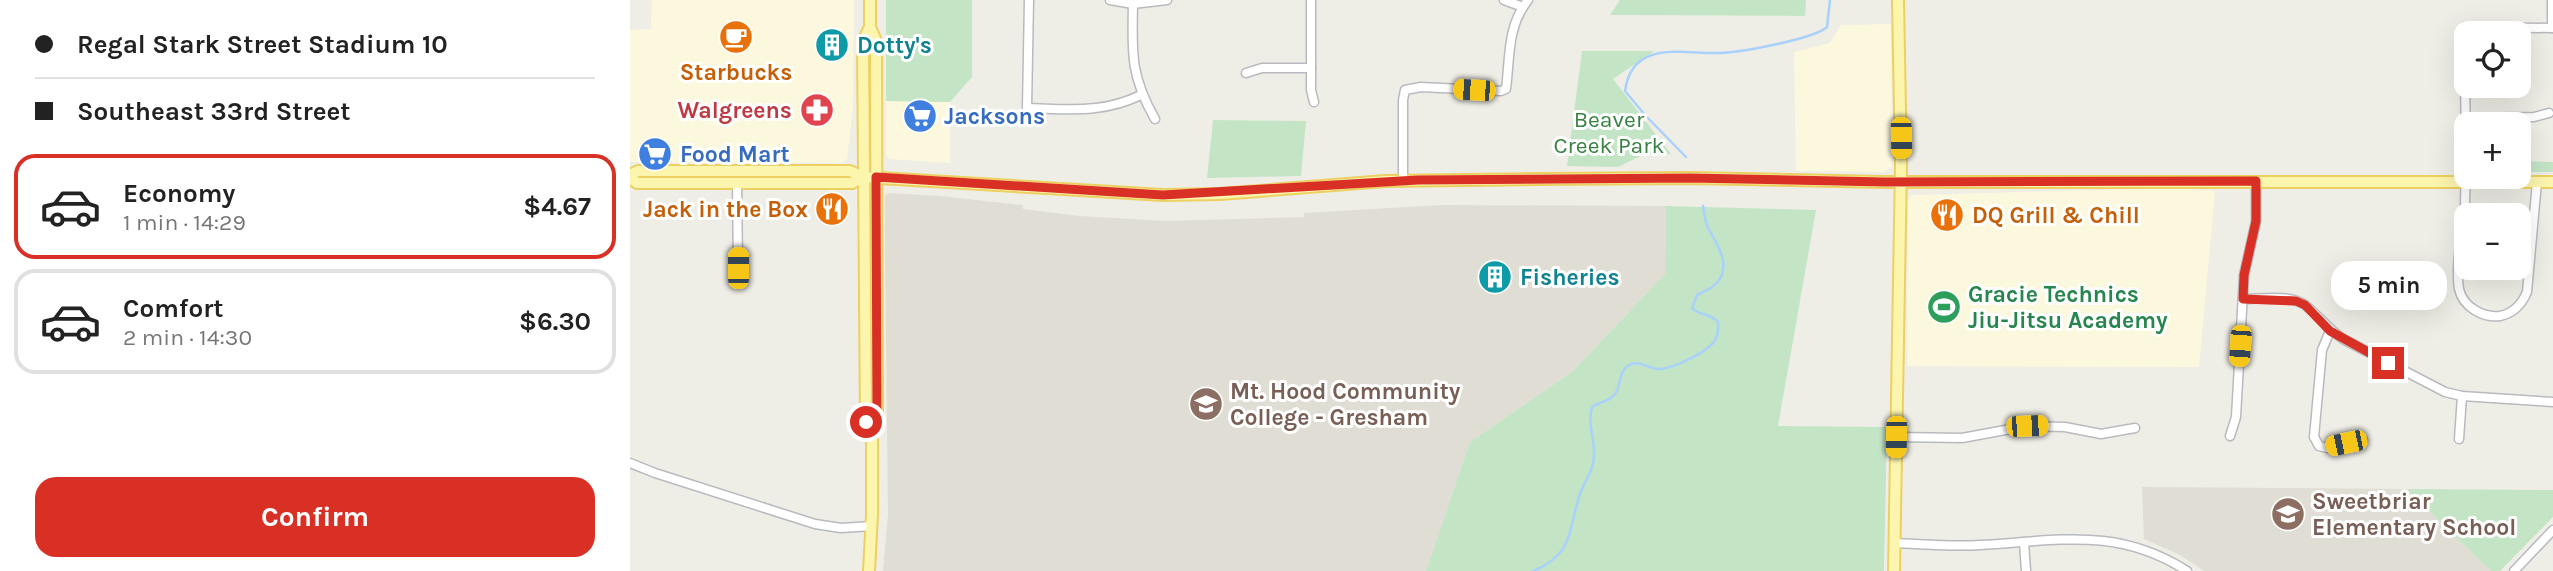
<!DOCTYPE html>
<html lang="en">
<head>
<meta charset="utf-8">
<style>
	:root { --surface:#fff; --page:#f2f2f2; --text:#222; --muted:#767676; --line:#e0e0e0; --accent:#d93025 }
	body { margin:0; font-family:Karla,sans-serif; background:var(--page); color:var(--text); height:100vh; display:flex; flex-direction:column; font-size:26px; white-space:nowrap }
	* { box-sizing:border-box; margin:0 }
	p { font-size:23px; color:var(--muted) }
	.icon { flex:none; width:38px; height:38px; fill:none; stroke:currentColor; stroke-width:2; stroke-linecap:round; stroke-linejoin:round }
	.map { position:relative; flex:1; overflow:hidden }
	.drawer { display:flex; flex-direction:column; background:var(--surface); width:630px }
	.drawer>* { flex:none }
	.guide { display:grid; align-content:center; height:154px; padding:0 35px; background:var(--surface) }
	.fabs { position:absolute; left:1824px; top:21px; display:grid; gap:14px }
	.fabs a { display:grid; place-items:center; width:77px; height:77px; border-radius:14px; background:var(--surface); box-shadow:0 7px 28px #0002; font-size:35px }
	.end { position:absolute; width:32px; height:32px; margin:-16px; border:9px solid #d93025; background:#fff; box-shadow:0 0 0 4px #fff }
	.from { border-radius:50% }
	.bubble { position:absolute; height:49px; border-radius:21px; background:var(--surface); box-shadow:0 7px 28px #0002; font-size:23px; font-weight:700; line-height:49px; text-align:center }
	.car { position:absolute; width:21px; height:42px; margin:-21px -10px; border-radius:9px; box-shadow:0 0 5px 2px #0007; background:linear-gradient(#f5c518 24%,#345 0 40%,#f5c518 0 76%,#345 0 86%,#f5c518 0) }
	.guide b { display:flex; align-items:center; gap:24px; height:66px; font-size:26px }
	.guide b+b { border-top:2px solid var(--line) }
	.guide i { width:18px; height:18px; background:var(--text) }
	ul { padding:0; list-style:none }
	li { display:flex; align-items:center; gap:21px; height:105px; margin:0 14px 10px; padding:0 21px; border:4px solid var(--line); border-radius:21px }
	li div { flex:1 }
	li b { display:block; font-size:26px }
	li em { font-style:normal; font-weight:700 }
	li.active { border-color:var(--accent) }
	li>.icon { width:63px; height:63px; stroke-width:1.5 }
	.primary-button { display:flex; gap:14px; margin-top:auto; padding:14px 35px }
	.primary-button a { flex:1; height:80px; border-radius:21px; background:var(--accent); color:#fff; font-size:28px; font-weight:700; line-height:80px; text-align:center }
	main { display:flex; flex:1; min-height:0 }
	.map>svg:first-child { display:block }
	.commercial { fill:#fcf8dd }
	.education { fill:#dfddd4 }
	.green { fill:#c3e5c6 }
	.lines { fill:none; stroke-linecap:round; stroke-linejoin:round }
	.stream { stroke:#a9d1fb; stroke-width:2.5 }
	.minor-casing { stroke:#b8babf; stroke-width:11 }
	.major-casing { stroke:#ecd062; stroke-width:14 }
	.minor { stroke:#fff; stroke-width:8 }
	.major { stroke:#fcf5ae; stroke-width:10 }
	.route { stroke:#d93025; stroke-width:9 }
	.labels { text-anchor:middle; stroke-width:6; stroke-linejoin:round; paint-order:stroke }
	.culture-label { font-size:23px; font-weight:bold; fill:#0d838f; stroke:#fff; text-anchor:start }
	.food-label { font-size:23px; font-weight:bold; fill:#c56008; stroke:#fff }
	.health-label { font-size:23px; font-weight:bold; fill:#be3a42; stroke:#fff; text-anchor:end }
	.shop-label { font-size:23px; font-weight:bold; fill:#366cbe; stroke:#fff; text-anchor:start }
	.park-label { font-size:23px; fill:#388241; stroke:#fff }
	.leisure-label { font-size:23px; font-weight:bold; fill:#27864d; stroke:#fff; text-anchor:start }
	.education-label { font-size:23px; font-weight:bold; fill:#785e54; stroke:#fff; text-anchor:start }
</style>
</head>
<body>
<main>
<section class="drawer">
<div class="guide">
<b><i class="from"></i>Regal Stark Street Stadium 10</b>
<b><i></i>Southeast 33rd Street</b>
</div>
<ul>
<li class="active"><svg class="icon" aria-label="car" viewBox="0 0 24 24"><path d="M5 17H2v-5l4-1 3-4h7l3 4 3 1v5h-3M9 17h6M6 11h13"/><circle cx="7" cy="17" r="2"/><circle cx="17" cy="17" r="2"/></svg><div><b>Economy</b><p>1 min · 14:29</p></div><em>$4.67</em></li>
<li><svg class="icon" aria-label="car" viewBox="0 0 24 24"><path d="M5 17H2v-5l4-1 3-4h7l3 4 3 1v5h-3M9 17h6M6 11h13"/><circle cx="7" cy="17" r="2"/><circle cx="17" cy="17" r="2"/></svg><div><b>Comfort</b><p>2 min · 14:30</p></div><em>$6.30</em></li>
</ul>
<div class="primary-button"><a>Confirm</a></div>
</section>
<div class="map">
<svg width="1923" height="571" viewBox="0 0 1923 571">
	<rect width="100%" height="100%" fill="#efeee6"/>
	<g class="commercial">
		<polygon points="22,0 224,0 223,107 217,160 212,163 0,162 0,30 21,29"/>
		<polygon points="1261,24 1262,167 1253,172 1166,171 1164,52 1200,43 1211,25"/>
		<polygon points="256,101 320,102 320,163 259,159 256,156"/>
		<polygon points="1548,188 1585,191 1569,367 1277,366 1278,201 1282,195"/>
	</g>
	<g class="education">
		<polygon points="258,193 309,196 393,205 393,209 449,216 537,221 674,217 674,213 811,205 1036,206 1035,274 942,372 840,442 796,571 253,571 258,514 255,254 255,196"/>
		<polygon points="1512,487 1777,489 1861,571 1574,571 1550,555 1514,539"/>
	</g>
	<g class="green">
		<polygon points="256,0 342,0 342,77 320,102 256,101"/>
		<polygon points="990,0 1176,0 1175,16 980,15"/>
		<polygon points="952,51 1024,51 983,79 1041,154 1015,154 988,167 937,166"/>
		<polygon points="583,120 676,121 671,176 577,178"/>
		<polygon points="1888,161 1923,162 1923,172 1888,172"/>
		<polygon points="1036,206 1186,210 1148,426 1257,427 1254,571 796,571 840,442 942,372 1035,274"/>
		<polygon points="1777,489 1923,490 1923,517 1870,571 1861,571"/>
	</g>
	<g class="lines">
		<g class="stream">
			<path d="M1056 157 1015 115 995 91C1002 39 1053 54 1088 53 1108 53 1184 39 1197 27L1200 0"/>
			<path d="M903 571C946 554 938 526 951 491 956 479 964 469 964 455 965 438 957 425 962 407 969 402 979 402 985 394 992 385 988 371 999 365 1009 359 1020 370 1030 369 1044 368 1081 351 1086 338 1089 333 1088 327 1088 322 1081 313 1069 316 1062 308L1067 295C1072 292 1078 290 1082 287 1105 271 1088 245 1078 228 1075 221 1074 213 1073 206"/>
		</g>
		<g class="minor-casing">
			<g id="minor">
				<path d="M399 0 397 108C440 109 471 114 511 95"/>
				<polyline points="480,0 503,4 537,0"/>
				<polyline points="681,0 681,90 684,102"/>
				<polyline points="874,0 893,7"/>
				<polyline points="1922,0 1922,28"/>
				<path d="M503 4C502 52 500 75 525 119"/>
				<polyline points="616,73 632,68 681,68"/>
				<polyline points="1835,118 1904,117 1919,113"/>
				<path d="M773 180V100L775 90 791 87 871 91 876 89C880 58 877 26 898 0"/>
				<path d="M1907 182 1897 292C1892 304 1884 313 1870 316 1853 318 1833 307 1829 289 1825 267 1833 228 1835 204 1837 145 1835 86 1834 27L1923 28"/>
				<polyline points="107,183 108,268"/>
				<path d="M1613 299C1631 299 1659 294 1675 305 1688 315 1698 329 1713 339L1815 392 1832 396 1923 402"/>
				<polyline points="1700,331 1692,350 1684,437 1689,446 1697,448 1733,440"/>
				<polyline points="1600,436 1606,417 1614,275 1626,221 1626,181"/>
				<polyline points="1266,437 1332,438 1397,426 1435,427 1471,434 1505,428"/>
				<polyline points="1829,439 1832,396"/>
				<polyline points="0,463 25,473 185,524 211,528 242,526"/>
				<polyline points="1394,542 1396,571"/>
				<path d="M1264 543C1293 544 1322 547 1350 545 1427 541 1487 526 1557 571"/>
				<polyline points="1884,571 1923,530"/>
			</g>
		</g>
		<g class="major-casing">
			<g id="major">
				<polyline points="240,27 233,41 236,422 242,431"/>
				<polyline points="0,175 8,171 220,171 233,177 533,195 590,194 755,181 907,179 1060,178 1255,182 1923,182"/>
				<polyline points="0,178 7,183 222,183 233,177"/>
				<polyline points="239,571 242,514 242,431 247,423 246,41 240,27 240,0"/>
				<polyline points="1264,571 1271,166 1268,0"/>
			</g>
		</g>
		<use href="#minor" class="minor"/>
		<use href="#major" class="major"/>
	</g>
	<g class="lines">
		<polyline class="route" points="236,422 242,431 247,423 246,177 533,195 788,180 1060,178 1255,182 1626,181 1626,221 1614,275 1613,299 1666,301 1675,305 1700,331 1758,363"/>
	</g>
	<defs>
		<g id="cafe-disc" transform="scale(1.75)"><circle r="9.5" fill="#e8710a" stroke="#fff"/><path d="M-5.5-4.5H6V0H3Q3 3.5 0 3.5H-2.5Q-5.5 3.5-5.5 0ZM3-3.2v2h1.7v-2ZM-6 4.5H4V6H-6Z" fill="#fff"/></g>
		<g id="building-disc" transform="scale(1.75)"><circle r="9.5" fill="#0f9aa8" stroke="#fff"/><path d="M-4-6H4V6H1V3H-1V6H-4ZM-2.5-4.3h1.7v1.8h-1.7ZM.8-4.3h1.7v1.8H.8ZM-2.5-1h1.7V.8h-1.7ZM.8-1h1.7V.8H.8Z" fill="#fff"/></g>
		<g id="pharmacy-disc" transform="scale(1.75)"><circle r="9.5" fill="#e0444e" stroke="#fff"/><path d="M-2-6h4v4h4v4h-4v4h-4v-4h-4v-4h4Z" fill="#fff"/></g>
		<g id="supermarket-disc" transform="scale(1.75)"><circle r="9.5" fill="#3f7fe0" stroke="#fff"/><path d="M-6-5.5h2.5l.6 2H6L4.5 2H-2.5L-4.4-4H-6ZM-1.5 3.2a1.3 1.3 0 1 0 .1 0ZM3 3.2a1.3 1.3 0 1 0 .1 0Z" fill="#fff"/></g>
		<g id="restaurant-disc" transform="scale(1.75)"><circle r="9.5" fill="#e8710a" stroke="#fff"/><path d="M-5-6h1v4h1v-4h1v4h1v-4h1v5L-1.5 .5V6h-2V.5L-5-1ZM5-6V6H3V1.5H1.5Q1.5-4 5-6Z" fill="#fff"/></g>
		<g id="stadium-disc" transform="scale(1.75)"><circle r="9.5" fill="#2e9e5b" stroke="#fff"/><path d="M0-5a6.5 5 0 1 0 0 10a6.5 5 0 1 0 0-10ZM-3.5-1.8h7v3.6h-7Z" fill="#fff"/></g>
		<g id="university-disc" transform="scale(1.75)"><circle r="9.5" fill="#8d6e63" stroke="#fff"/><path d="M0-5L7-2L0 1L-7-2ZM-4 1L0 2.5L4 1V4Q0 6-4 4Z" fill="#fff"/></g>
		<g id="school-disc" transform="scale(1.75)"><circle r="9.5" fill="#8d6e63" stroke="#fff"/><path d="M0-5L7-2L0 1L-7-2ZM-4 1L0 2.5L4 1V4Q0 6-4 4Z" fill="#fff"/></g>
	</defs>
	<g fill-rule="evenodd">
		<use href="#cafe-disc" x="106" y="37"/>
		<use href="#building-disc" x="202" y="45"/>
		<use href="#pharmacy-disc" x="187" y="110"/>
		<use href="#supermarket-disc" x="290" y="116"/>
		<use href="#supermarket-disc" x="25" y="154"/>
		<use href="#restaurant-disc" x="202" y="209"/>
		<use href="#restaurant-disc" x="1317" y="215"/>
		<use href="#building-disc" x="865" y="277"/>
		<use href="#stadium-disc" x="1314" y="307"/>
		<use href="#university-disc" x="576" y="404"/>
		<use href="#school-disc" x="1658" y="514"/>
	</g>
	<g class="labels">
		<g class="culture-label">
			<text x="227" y="53">Dotty's</text>
			<text x="890" y="285">Fisheries</text>
		</g>
		<g class="food-label">
			<text x="106" y="80">Starbucks</text>
			<text x="178" y="217" text-anchor="end">Jack in the Box</text>
			<text x="1342" y="223" text-anchor="start">DQ Grill &amp; Chill</text>
		</g>
		<g class="health-label">
			<text x="162" y="118">Walgreens</text>
		</g>
		<g class="shop-label">
			<text x="314" y="124">Jacksons</text>
			<text x="50" y="162">Food Mart</text>
		</g>
		<g class="park-label">
			<text x="979" y="127">Beaver<tspan x="979" dy="26">Creek Park</tspan></text>
		</g>
		<g class="leisure-label">
			<text x="1338" y="302">Gracie Technics<tspan x="1338" dy="26">Jiu-Jitsu Academy</tspan></text>
		</g>
		<g class="education-label">
			<text x="600" y="399">Mt. Hood Community<tspan x="600" dy="26">College - Gresham</tspan></text>
			<text x="1682" y="509">Sweetbriar<tspan x="1682" dy="26">Elementary School</tspan></text>
		</g>
	</g>
</svg>
<div class="fabs">
<a><svg class="icon" aria-label="locate" viewBox="0 0 24 24"><circle cx="12" cy="12" r="6"/><path d="M12 2v4M12 18v4M2 12h4M18 12h4"/></svg></a>
<a>+</a>
<a>−</a>
</div>
<i class="end from" style="left:236px;top:422px"></i>
<i class="end" style="left:1758px;top:363px"></i>
<div class="bubble" style="left:1701px;top:261px;width:116px">5 min</div>
<i class="car" style="left:844px;top:90px;rotate:273deg"></i>
<i class="car" style="left:1271px;top:138px;rotate:179deg"></i>
<i class="car" style="left:108px;top:268px;rotate:0deg"></i>
<i class="car" style="left:1610px;top:346px;rotate:184deg"></i>
<i class="car" style="left:1397px;top:426px;rotate:88deg"></i>
<i class="car" style="left:1266px;top:437px;rotate:181deg"></i>
<i class="car" style="left:1716px;top:443px;rotate:258deg"></i>
</div>
</main>
</body>
</html>
